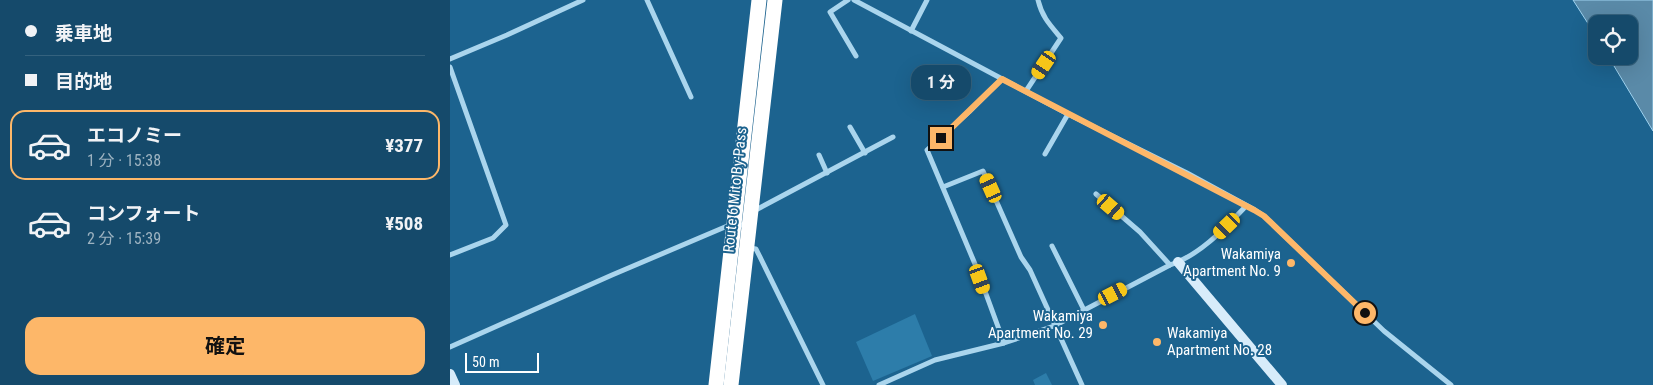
<!DOCTYPE html>
<html lang="ja">
<head>
<meta charset="utf-8">
<style>
	:root { --surface:#154a6b; --page:#225473; --text:#f1f3f6; --muted:#9db3c1; --line:#34627e; --accent:#fdb769 }
	body { margin:0; font-family:"Roboto Condensed","Noto Sans JP",sans-serif; background:var(--page); color:var(--text); height:100vh; display:flex; flex-direction:column; font-size:19px; white-space:nowrap }
	* { box-sizing:border-box; margin:0 }
	p { font-size:16px; color:var(--muted) }
	.icon { flex:none; width:28px; height:28px; fill:none; stroke:currentColor; stroke-width:2; stroke-linecap:round; stroke-linejoin:round }
	.map { position:relative; flex:1; overflow:hidden }
	.side { display:flex; flex-direction:column; background:var(--surface); width:450px }
	.side>* { flex:none }
	.guide { display:grid; align-content:center; height:110px; padding:0 25px; background:var(--surface) }
	.controls { position:absolute; left:1138px; top:15px; display:grid; gap:10px }
	.controls a { display:grid; place-items:center; width:50px; height:50px; border-radius:10px; background:var(--surface); box-shadow:0 5px 20px #0002,0 0 0 1px var(--line); font-size:25px }
	.scale { position:absolute; left:15px; bottom:12px; width:74px; box-sizing:border-box; padding-left:5px; border:2px solid #fff; border-top:0; font-size:14px; line-height:18px; white-space:nowrap; color:#fff; -webkit-text-stroke:4px #1c638f; paint-order:stroke }
	.end { position:absolute; width:22px; height:22px; margin:-11px; border:6px solid #fdb769; background:#111; box-shadow:0 0 0 2px #111 }
	.from { border-radius:50% }
	.bubble { position:absolute; height:35px; border-radius:15px; background:var(--surface); box-shadow:0 5px 20px #0002,0 0 0 1px var(--line); font-size:16px; font-weight:700; line-height:35px; text-align:center }
	.car { position:absolute; width:15px; height:30px; margin:-15px -8px; border-radius:6px; box-shadow:0 0 4px 1px #0007; background:linear-gradient(#f5c518 24%,#345 0 40%,#f5c518 0 76%,#345 0 86%,#f5c518 0) }
	.guide b { display:flex; align-items:center; gap:18px; height:48px; font-size:19px }
	.guide b+b { border-top:1px solid var(--line) }
	.guide i { width:12px; height:12px; background:var(--text) }
	ul { padding:0; list-style:none }
	li { display:flex; align-items:center; gap:15px; height:70px; margin:0 10px 8px; padding:0 15px; border:2px solid transparent; border-radius:15px }
	li div { flex:1 }
	li b { display:block; font-size:19px }
	li em { font-style:normal; font-weight:700 }
	li.on { border-color:var(--accent) }
	li>.icon { width:45px; height:45px; stroke-width:1.5 }
	.cta { display:flex; gap:10px; margin-top:auto; padding:10px 25px }
	.cta a { flex:1; height:58px; border-radius:15px; background:var(--accent); color:#111; font-size:20px; font-weight:700; line-height:58px; text-align:center }
	main { display:flex; flex:1; min-height:0 }
	.map>svg:first-child { display:block }
	.green { fill:#2d7daa }
	.water { fill:#5a8aa8; stroke:#9ed2ef }
	.lines { fill:none; stroke-linecap:round; stroke-linejoin:round }
	.street { stroke:#aad5ed; stroke-width:5 }
	.secondary { stroke:#d7ecfa; stroke-width:10 }
	.highway { stroke:#fff; stroke-width:15 }
	.route { stroke:#fdb769; stroke-width:6 }
	.poi-dot { fill:#fdb769; stroke:#1c638f; stroke-width:2 }
	.labels { text-anchor:middle; stroke-width:4; stroke-linejoin:round; paint-order:stroke }
	.street-label { font-size:15px; fill:#fff; stroke:#1c638f }
	.poi-label { font-size:15px; fill:#fff; stroke:#1c638f; text-anchor:end }
</style>
</head>
<body>
<main>
<section class="side">
<div class="guide">
<b><i class="from"></i>乗車地</b>
<b><i></i>目的地</b>
</div>
<ul>
<li class="on"><svg class="icon" aria-label="car" viewBox="0 0 24 24"><path d="M5 17H2v-5l4-1 3-4h7l3 4 3 1v5h-3M9 17h6M6 11h13"/><circle cx="7" cy="17" r="2"/><circle cx="17" cy="17" r="2"/></svg><div><b>エコノミー</b><p>1 分 · 15:38</p></div><em>¥377</em></li>
<li><svg class="icon" aria-label="car" viewBox="0 0 24 24"><path d="M5 17H2v-5l4-1 3-4h7l3 4 3 1v5h-3M9 17h6M6 11h13"/><circle cx="7" cy="17" r="2"/><circle cx="17" cy="17" r="2"/></svg><div><b>コンフォート</b><p>2 分 · 15:39</p></div><em>¥508</em></li>
</ul>
<div class="cta"><a>確定</a></div>
</section>
<div class="map">
<svg width="1203" height="385" viewBox="0 0 1203 385">
	<rect width="100%" height="100%" fill="#1c638f"/>
	<g class="green">
		<polygon points="465,314 482,356 423,381 406,342"/>
		<polygon points="596,373 602,385 585,385 583,380"/>
	</g>
	<polygon class="water" points="1123,0 1203,0 1203,131 1158,56 1179,56 1179,24 1146,24 1146,36"/>
	<g class="lines">
		<g class="street">
			<polyline points="197,0 241,97"/>
			<polyline points="398,0 380,12 406,56"/>
			<polyline points="404,0 618,114 737,173 805,210 814,216 934,331 1001,385"/>
			<polyline points="461,31 477,0"/>
			<polyline points="0,59 57,35 133,0"/>
			<polyline points="0,67 56,225 43,238 0,255"/>
			<polyline points="552,79 519,112 477,150 525,264 554,343"/>
			<path d="M576 91 611 38C600 25 592 17 588 0"/>
			<polyline points="400,127 415,153"/>
			<polyline points="595,154 618,114"/>
			<polyline points="369,155 377,173"/>
			<polyline points="493,187 533,171 571,257 580,270 632,385"/>
			<polyline points="646,194 690,232 720,265"/>
			<polyline points="302,212 443,137"/>
			<polyline points="602,246 634,310"/>
			<polyline points="299,248 306,249 309,255 373,385"/>
			<polyline points="0,347 162,275 275,227 284,225 298,225"/>
			<path d="M429 385 485 360 554 343 604 326 720 265C750 255 774 229 796 206"/>
		</g>
		<g class="secondary">
			<polyline points="728,262 832,385"/>
			<polyline points="0,374 5,385"/>
		</g>
		<g class="highway">
			<polyline points="266,385 309,0"/>
			<polyline points="281,385 325,0"/>
		</g>
	</g>
	<g class="lines">
		<polyline class="route" points="491,138 552,79 804,210 814,216 915,313"/>
	</g>
	<g class="poi-dot">
		<circle cx="841" cy="263" r="5"/>
		<circle cx="653" cy="325" r="5"/>
		<circle cx="707" cy="342" r="5"/>
	</g>
	<g class="labels">
		<g class="street-label">
			<text transform="translate(285 190) rotate(-84)" y="5">Route 6 Mito By-Pass</text>
		</g>
		<g class="poi-label">
			<text x="831" y="259">Wakamiya<tspan x="831" dy="17">Apartment No. 9</tspan></text>
			<text x="643" y="321">Wakamiya<tspan x="643" dy="17">Apartment No. 29</tspan></text>
			<text x="717" y="338" text-anchor="start">Wakamiya<tspan x="717" dy="17">Apartment No. 28</tspan></text>
		</g>
	</g>
</svg>
<div class="controls">
<a><svg class="icon" aria-label="locate" viewBox="0 0 24 24"><circle cx="12" cy="12" r="6"/><path d="M12 2v4M12 18v4M2 12h4M18 12h4"/></svg></a>
</div>
<div class="scale">50 m</div>
<i class="end from" style="left:915px;top:313px"></i>
<i class="end" style="left:491px;top:138px"></i>
<div class="bubble" style="left:461px;top:65px;width:60px">1 分</div>
<i class="car" style="left:594px;top:65px;rotate:214deg"></i>
<i class="car" style="left:541px;top:188px;rotate:336deg"></i>
<i class="car" style="left:661px;top:207px;rotate:131deg"></i>
<i class="car" style="left:777px;top:226px;rotate:226deg"></i>
<i class="car" style="left:530px;top:279px;rotate:160deg"></i>
<i class="car" style="left:663px;top:294px;rotate:63deg"></i>
</div>
</main>
</body>
</html>
